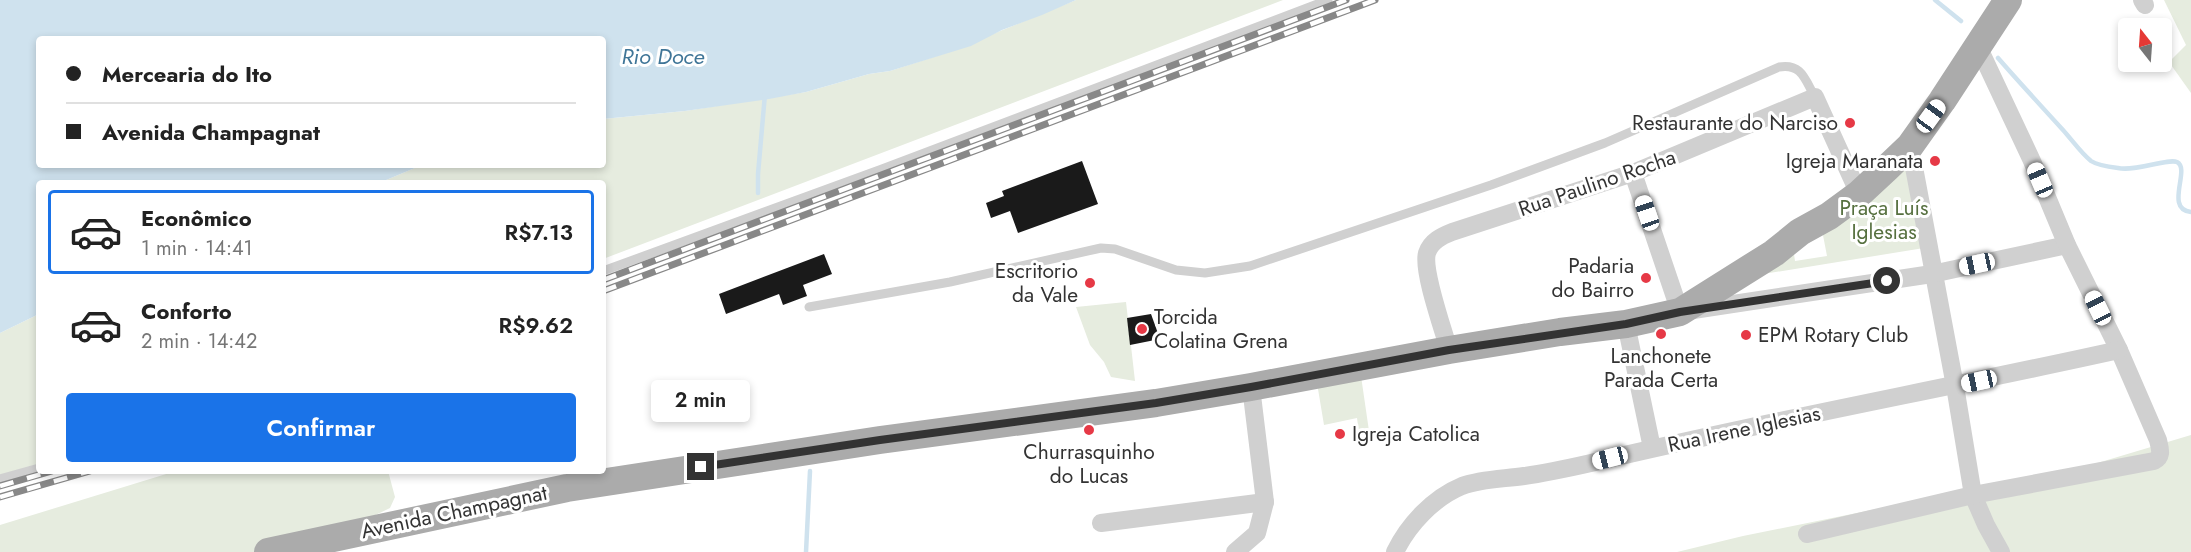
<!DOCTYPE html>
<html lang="pt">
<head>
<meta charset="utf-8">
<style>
	:root { --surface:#fff; --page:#f2f2f2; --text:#222; --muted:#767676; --line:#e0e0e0; --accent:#1a73e8 }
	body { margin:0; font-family:Jost,sans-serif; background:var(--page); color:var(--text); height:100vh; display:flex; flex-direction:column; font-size:22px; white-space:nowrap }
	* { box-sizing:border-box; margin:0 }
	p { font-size:20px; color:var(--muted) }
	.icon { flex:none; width:33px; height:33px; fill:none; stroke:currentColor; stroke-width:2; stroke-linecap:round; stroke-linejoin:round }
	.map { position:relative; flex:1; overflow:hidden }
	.drawer { position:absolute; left:36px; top:180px; width:570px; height:294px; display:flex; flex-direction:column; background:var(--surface); border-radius:6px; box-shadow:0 3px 9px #0003 }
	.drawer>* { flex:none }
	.banner { position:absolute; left:36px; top:36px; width:570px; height:132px; border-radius:6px; box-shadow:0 3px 9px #0003; display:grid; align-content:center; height:132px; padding:0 30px; background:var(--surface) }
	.needle { width:39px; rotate:343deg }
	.fabs { position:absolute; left:2118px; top:18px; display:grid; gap:12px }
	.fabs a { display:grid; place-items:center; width:54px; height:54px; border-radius:6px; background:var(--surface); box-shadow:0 3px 9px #0003; font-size:30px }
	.end { position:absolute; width:27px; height:27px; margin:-14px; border:8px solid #333; background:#fff; box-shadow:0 0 0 3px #fff }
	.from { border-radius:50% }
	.bubble { position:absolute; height:42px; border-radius:6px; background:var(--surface); box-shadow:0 3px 9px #0003; font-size:20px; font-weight:600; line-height:42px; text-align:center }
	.car { position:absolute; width:18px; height:36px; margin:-18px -9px; border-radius:8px; box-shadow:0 0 4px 2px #0007; background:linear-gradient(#fff 24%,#345 0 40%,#fff 0 76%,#345 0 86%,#fff 0) }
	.banner b { display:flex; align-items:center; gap:21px; height:57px; font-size:22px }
	.banner b+b { border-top:2px solid var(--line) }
	.banner i { width:15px; height:15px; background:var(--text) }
	ul { padding:10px 0 0; list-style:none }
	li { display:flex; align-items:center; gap:18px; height:84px; margin:0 12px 9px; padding:0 18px; border:3px solid transparent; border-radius:6px }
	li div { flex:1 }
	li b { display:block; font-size:22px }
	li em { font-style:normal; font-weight:600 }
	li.active { border-color:var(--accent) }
	li>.icon { width:54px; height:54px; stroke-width:1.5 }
	.action { display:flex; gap:12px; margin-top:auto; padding:12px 30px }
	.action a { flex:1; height:69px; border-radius:6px; background:var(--accent); color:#fff; font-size:24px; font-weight:600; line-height:69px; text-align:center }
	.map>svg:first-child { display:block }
	.green { fill:#e6ecdf }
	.water { fill:#cfe2ee }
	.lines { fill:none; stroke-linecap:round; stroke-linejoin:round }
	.stream { stroke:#cfe2ee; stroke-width:4.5 }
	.building { fill:#1a1a1a }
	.service { stroke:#d0d0d0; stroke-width:9 }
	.minor { stroke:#d0d0d0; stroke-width:18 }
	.primary { stroke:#ababab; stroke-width:28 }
	.rail-casing { stroke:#888; stroke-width:7 }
	.rail { stroke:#fff; stroke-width:4.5; stroke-dasharray:14; stroke-linecap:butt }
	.route { stroke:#333; stroke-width:8 }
	.poi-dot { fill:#e63946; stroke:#fff; stroke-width:2 }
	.labels { text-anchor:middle; stroke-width:6; stroke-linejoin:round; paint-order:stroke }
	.poi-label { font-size:21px; fill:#333; stroke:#fff; text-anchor:end }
	.street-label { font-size:21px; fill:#333; stroke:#fff }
	.park-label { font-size:21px; fill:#56703f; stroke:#fff }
	.water-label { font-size:22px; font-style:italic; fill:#3f7597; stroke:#fff }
</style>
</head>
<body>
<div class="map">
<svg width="2191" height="552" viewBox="0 0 2191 552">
	<rect width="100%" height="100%" fill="#fff"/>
	<g class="green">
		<polygon points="1076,0 1283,0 603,259 603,183 379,183 422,165 603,165 603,119 685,111 806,92 869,74 890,71 946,53"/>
		<polygon points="2164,0 2191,0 2191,93 2169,62 2186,45"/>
		<polygon points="1907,154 1924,248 1739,278 1793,247 1795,261 1827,256 1822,230"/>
		<polygon points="1126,302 1135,381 1111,377 1104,362 1090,345 1076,307"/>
		<polygon points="39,314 39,471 43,471 0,487 0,333"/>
		<polygon points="1361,376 1369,431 1359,433 1357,418 1324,425 1317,383"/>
		<polygon points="2191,435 2191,552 1677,552 1743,536 2084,467"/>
		<polygon points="176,471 388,471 395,497 390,508 299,552 0,552 0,525"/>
	</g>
	<polygon class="water" points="0,0 1076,0 1042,15 1002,30 971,46 890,71 869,74 806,92 769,99 685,111 603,119 603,39 39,39 39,165 422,165 379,183 39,183 39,314 0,333"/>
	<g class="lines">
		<g class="stream">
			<polyline points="1935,0 1961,21"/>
			<path d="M1998 58C2019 82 2041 106 2063 130 2072 140 2081 153 2091 161 2097 165 2110 167 2118 168 2135 172 2168 158 2177 162 2191 169 2164 209 2191 212"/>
			<polyline points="758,193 758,174 765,94"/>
			<polyline points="806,552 810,471"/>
		</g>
	</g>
	<g class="building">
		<polygon points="1082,161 1098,204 1018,233 1010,211 991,218 986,203 1004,196 1002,191"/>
		<polygon points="824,254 832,274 803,285 807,296 783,305 779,294 726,314 719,294"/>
		<polygon points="1151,314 1160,339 1130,345 1127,318"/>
	</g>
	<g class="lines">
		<g class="service">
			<polyline points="603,271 882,169 1328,0"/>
			<path d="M809 307 950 282 1101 248 1115 249 1176 270 1205 273 1250 266 1491 185 1605 143 1779 67C1802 63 1805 80 1815 97"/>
			<polyline points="0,479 39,468"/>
		</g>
		<g class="minor">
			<polyline points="2142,0 2145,5"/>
			<polyline points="1910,146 1955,386 1973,495 1986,525 2001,552"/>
			<polyline points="1633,173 1680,312 1932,274 2067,245"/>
			<polyline points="1626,324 1652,448"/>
			<path d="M1449 350C1443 329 1422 270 1427 253 1431 241 1442 236 1452 232L1633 173 1815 97 1859 194"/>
			<polyline points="1101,523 1265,502"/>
			<path d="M1807 534 1973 495 2154 461C2163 456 2160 449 2158 440L2119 350 2067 245 2032 161 1978 46"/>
			<polyline points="1235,552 1257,533 1265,502 1251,387"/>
			<path d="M1395 552C1408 525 1433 498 1462 486 1481 479 1503 479 1524 476 1547 473 1569 468 1591 463 1766 421 1943 389 2119 350"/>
		</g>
		<polyline class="primary" points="268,552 567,488 880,440 1156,403 1251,387 1449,350 1560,332 1626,324 1680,312 1774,253 1800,232 1829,216 1859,194 1887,168 1910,146 1942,101 2008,0"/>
		<g class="rail-casing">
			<g id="rail">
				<polyline points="603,280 1346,0"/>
				<polyline points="603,291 1375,0"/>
				<polyline points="0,486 52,471"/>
				<polyline points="0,497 90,471"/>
			</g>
		</g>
		<use href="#rail" class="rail"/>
	</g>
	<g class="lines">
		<polyline class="route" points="701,467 880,440 1156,403 1251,387 1449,350 1626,324 1680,312 1887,281"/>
	</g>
	<g class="poi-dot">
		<circle cx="1850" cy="123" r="6"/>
		<circle cx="1935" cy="161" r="6"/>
		<circle cx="1646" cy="278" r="6"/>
		<circle cx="1090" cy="283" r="6"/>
		<circle cx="1142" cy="329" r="6"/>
		<circle cx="1661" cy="334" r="6"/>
		<circle cx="1746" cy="335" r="6"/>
		<circle cx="1089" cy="430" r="6"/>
		<circle cx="1340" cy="434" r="6"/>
	</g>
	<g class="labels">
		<g class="poi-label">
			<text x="1838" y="130">Restaurante do Narciso</text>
			<text x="1923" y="168">Igreja Maranata</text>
			<text x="1634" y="273">Padaria<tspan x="1634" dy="24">do Bairro</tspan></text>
			<text x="1078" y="278">Escritorio<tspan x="1078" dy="24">da Vale</tspan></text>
			<text x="1154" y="324" text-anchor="start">Torcida<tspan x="1154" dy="24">Colatina Grena</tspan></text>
			<text x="1758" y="342" text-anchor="start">EPM Rotary Club</text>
			<text x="1661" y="363" text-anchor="middle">Lanchonete<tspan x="1661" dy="24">Parada Certa</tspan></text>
			<text x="1352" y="441" text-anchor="start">Igreja Catolica</text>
			<text x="1089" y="459" text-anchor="middle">Churrasquinho<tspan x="1089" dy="24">do Lucas</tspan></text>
		</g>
		<g class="street-label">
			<text transform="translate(1597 183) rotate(-19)" y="7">Rua Paulino Rocha</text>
			<text transform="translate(1744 429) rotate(-12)" y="7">Rua Irene Iglesias</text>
			<text transform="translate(454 512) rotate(-12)" y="7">Avenida Champagnat</text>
		</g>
		<g class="park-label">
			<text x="1884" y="215">Praça Luís<tspan x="1884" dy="24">Iglesias</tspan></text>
		</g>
		<g class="water-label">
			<text x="663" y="64">Rio Doce</text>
		</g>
	</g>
</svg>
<div class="fabs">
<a><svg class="needle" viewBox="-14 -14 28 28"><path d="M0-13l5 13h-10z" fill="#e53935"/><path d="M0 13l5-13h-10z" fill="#767676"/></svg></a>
</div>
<i class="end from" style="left:1887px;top:281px"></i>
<i class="end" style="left:701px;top:467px"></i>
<div class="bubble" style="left:651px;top:380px;width:99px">2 min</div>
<i class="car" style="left:1931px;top:116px;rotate:36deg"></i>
<i class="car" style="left:2040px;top:180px;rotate:337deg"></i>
<i class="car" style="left:1647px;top:213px;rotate:341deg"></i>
<i class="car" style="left:1977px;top:264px;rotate:258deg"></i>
<i class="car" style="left:2098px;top:308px;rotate:334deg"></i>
<i class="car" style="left:1979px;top:381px;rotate:258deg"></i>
<i class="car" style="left:1610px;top:458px;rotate:256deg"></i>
<div class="banner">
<b><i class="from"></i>Mercearia do Ito</b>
<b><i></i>Avenida Champagnat</b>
</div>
<section class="drawer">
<ul>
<li class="active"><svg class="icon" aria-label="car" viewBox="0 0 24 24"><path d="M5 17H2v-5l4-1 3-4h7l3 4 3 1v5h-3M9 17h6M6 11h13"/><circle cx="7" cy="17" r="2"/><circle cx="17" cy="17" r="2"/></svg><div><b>Econômico</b><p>1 min · 14:41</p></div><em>R$7.13</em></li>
<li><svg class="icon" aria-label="car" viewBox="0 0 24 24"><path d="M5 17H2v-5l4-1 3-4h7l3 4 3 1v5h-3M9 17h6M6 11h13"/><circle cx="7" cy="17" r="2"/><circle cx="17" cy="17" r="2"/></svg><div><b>Conforto</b><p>2 min · 14:42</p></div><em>R$9.62</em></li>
</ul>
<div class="action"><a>Confirmar</a></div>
</section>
</div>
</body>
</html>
